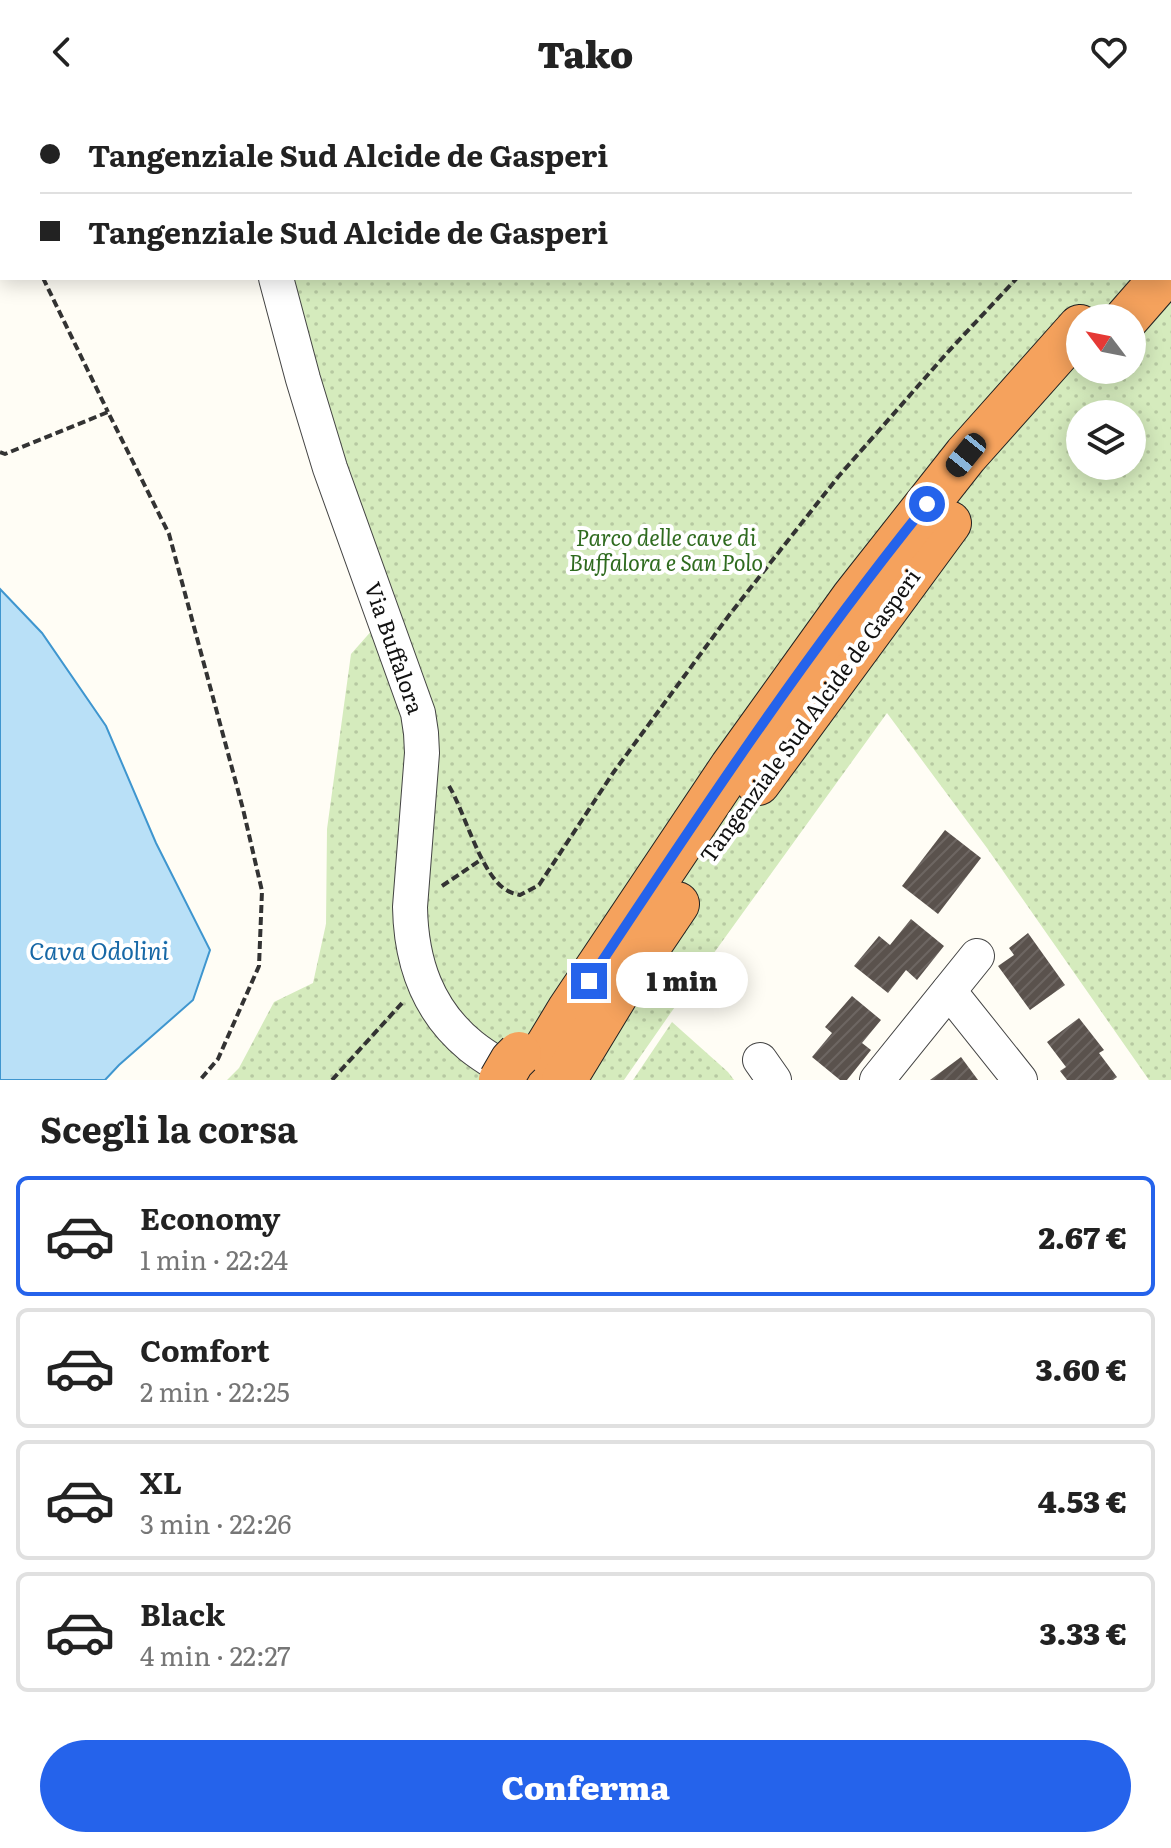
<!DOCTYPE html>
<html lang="it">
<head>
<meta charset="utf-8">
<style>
	:root { --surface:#fff; --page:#f6f6f6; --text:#222; --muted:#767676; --line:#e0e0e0; --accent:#2563eb }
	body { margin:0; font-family:Literata,serif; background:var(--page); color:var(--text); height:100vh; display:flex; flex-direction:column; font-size:30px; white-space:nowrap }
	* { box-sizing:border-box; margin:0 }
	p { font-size:26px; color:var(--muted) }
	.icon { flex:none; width:44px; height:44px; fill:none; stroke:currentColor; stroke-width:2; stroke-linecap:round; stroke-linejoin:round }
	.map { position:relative; height:976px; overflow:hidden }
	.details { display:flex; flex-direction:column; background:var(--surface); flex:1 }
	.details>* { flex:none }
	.hud { position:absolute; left:0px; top:0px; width:1172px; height:176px; box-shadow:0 4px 20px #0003; display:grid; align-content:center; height:176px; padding:0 40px; background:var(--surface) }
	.needle { width:52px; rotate:302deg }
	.buttons { position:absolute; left:1066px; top:200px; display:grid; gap:16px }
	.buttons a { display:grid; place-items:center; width:80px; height:80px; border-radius:50%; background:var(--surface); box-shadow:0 4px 20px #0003; font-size:40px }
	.end { position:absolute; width:36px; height:36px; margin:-18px; border:10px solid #2563eb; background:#fff; box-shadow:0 0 0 4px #fff }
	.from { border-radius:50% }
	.bubble { position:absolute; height:56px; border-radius:28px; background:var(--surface); box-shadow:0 4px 20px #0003; font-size:26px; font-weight:800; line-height:56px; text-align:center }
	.car { position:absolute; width:24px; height:48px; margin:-24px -12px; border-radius:10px; box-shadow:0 0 6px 2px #0007; background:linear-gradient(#222 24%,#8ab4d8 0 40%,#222 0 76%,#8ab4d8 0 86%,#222 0) }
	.hud b { display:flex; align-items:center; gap:28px; height:76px; font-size:30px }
	.hud b+b { border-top:2px solid var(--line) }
	.hud i { width:20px; height:20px; background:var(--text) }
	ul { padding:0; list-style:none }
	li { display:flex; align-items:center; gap:24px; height:120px; margin:0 16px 12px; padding:0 24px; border:4px solid var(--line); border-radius:12px }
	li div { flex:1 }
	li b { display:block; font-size:30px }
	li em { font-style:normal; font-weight:800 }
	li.selected { border-color:var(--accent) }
	li>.icon { width:72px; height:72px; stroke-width:1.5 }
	h2 { padding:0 40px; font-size:36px; line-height:96px }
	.button { display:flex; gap:16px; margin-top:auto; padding:16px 40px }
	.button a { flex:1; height:92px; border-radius:48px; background:var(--accent); color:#fff; font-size:32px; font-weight:800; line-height:92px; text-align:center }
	header { display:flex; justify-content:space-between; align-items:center; height:104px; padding:0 40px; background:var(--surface); font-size:36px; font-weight:800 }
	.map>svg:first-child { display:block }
	.park { fill:url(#park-dots); fill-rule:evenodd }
	.water { fill:#b9e0f7; stroke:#3f96cf; stroke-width:2 }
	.building { fill:url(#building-hatch) }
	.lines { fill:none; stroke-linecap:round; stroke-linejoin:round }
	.minor-casing { stroke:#444; stroke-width:36 }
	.highway-casing { stroke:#222; stroke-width:46 }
	.path { stroke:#333; stroke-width:4; stroke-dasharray:8 4; stroke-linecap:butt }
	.minor { stroke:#fff; stroke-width:34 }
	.highway { stroke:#f5a25d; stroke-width:44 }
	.highway-bridge-casing { stroke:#222; stroke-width:46; stroke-linecap:butt }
	.highway-bridge { stroke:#f5a25d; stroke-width:44 }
	.route { stroke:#2563eb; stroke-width:10 }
	.labels { text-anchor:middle; stroke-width:8; stroke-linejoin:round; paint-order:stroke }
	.park-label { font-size:22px; font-style:italic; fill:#2f6b1f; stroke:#fff }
	.street-label { font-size:22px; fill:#111; stroke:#fff }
	.water-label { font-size:24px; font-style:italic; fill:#1768a6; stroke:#fff }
</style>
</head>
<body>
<header><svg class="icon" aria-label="back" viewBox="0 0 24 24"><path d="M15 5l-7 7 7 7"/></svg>Tako<svg class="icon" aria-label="heart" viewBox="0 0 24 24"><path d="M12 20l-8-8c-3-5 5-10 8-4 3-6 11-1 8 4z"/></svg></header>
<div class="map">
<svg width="1171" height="976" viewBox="0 0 1171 976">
	<defs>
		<pattern id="park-dots" width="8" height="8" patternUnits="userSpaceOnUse" patternTransform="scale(2)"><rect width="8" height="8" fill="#d5ebbd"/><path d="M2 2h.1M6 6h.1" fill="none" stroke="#b6c8a1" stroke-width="1.8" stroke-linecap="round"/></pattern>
		<pattern id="building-hatch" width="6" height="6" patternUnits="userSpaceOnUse" patternTransform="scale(2)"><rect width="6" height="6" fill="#5a524d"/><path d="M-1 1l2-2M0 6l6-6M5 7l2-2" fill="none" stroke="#6d6662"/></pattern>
	</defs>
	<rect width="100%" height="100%" fill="#fffdf5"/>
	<g class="park">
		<path d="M249 0H1171V976H1149L987 744 887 609 672 907 624 976H227L239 964 274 898 313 879 326 820 327 725 351 550 397 498 350 374 308 238 292 174H1170V2H250ZM1080 214H1132V266H1080ZM1080 310H1132V362H1080Z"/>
		<polygon points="672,918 728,968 734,976 633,976"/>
	</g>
	<polygon class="water" points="0,485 42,529 106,622 156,739 210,846 193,896 119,961 105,976 0,976"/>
	<g class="building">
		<polygon points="945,726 981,754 938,810 902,782"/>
		<polygon points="911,815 944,842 917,876 906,866 888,889 854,862 879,832 890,841"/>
		<polygon points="1028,829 1065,881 1030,906 998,862 1014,851 1009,844"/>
		<polygon points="852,892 881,916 862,939 871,946 847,976 840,976 812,953 832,929 825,923"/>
		<polygon points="1079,914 1104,946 1099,949 1117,973 1113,976 1067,976 1060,967 1066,963 1047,938"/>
		<polygon points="961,953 978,976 930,976"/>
	</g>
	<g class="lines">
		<g class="minor-casing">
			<g id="minor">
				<polyline points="230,0 230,2"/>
				<path d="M276 174 303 275 330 364 418 609 421 629 422 649 410 803C411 858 427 906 471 942 487 955 506 965 523 976"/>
				<polyline points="949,887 1020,976"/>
				<polyline points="760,956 774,976"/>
				<polyline points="877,976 977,852"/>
			</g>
		</g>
		<g class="highway-casing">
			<g id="highway">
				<polyline points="1170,121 1171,120"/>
				<polyline points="1127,214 1162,174"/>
				<polyline points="758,679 949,419"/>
				<polyline points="527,976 570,905 732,663 854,493 966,351 1080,223"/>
				<polyline points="564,976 615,892 677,800"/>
			</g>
		</g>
		<g class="path">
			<polyline points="1167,2 1168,0"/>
			<polyline points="0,112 2,112"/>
			<polyline points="43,174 108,308"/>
			<polyline points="0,348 5,350 108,308 169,430 243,705 262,787 259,862 218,955 200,976"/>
			<path d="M449 682C465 708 481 773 508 787 511 789 516 790 520 791L539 781 613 669 730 510 838 373 947 249 1017 174"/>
			<polyline points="442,782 482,755"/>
			<polyline points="332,976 403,898"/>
		</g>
		<use href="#minor" class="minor"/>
		<use href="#highway" class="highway"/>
		<g class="highway-bridge-casing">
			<polyline id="highway-bridge" points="501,976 512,957 519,950"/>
		</g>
		<use href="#highway-bridge" class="highway-bridge"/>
	</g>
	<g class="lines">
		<path class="route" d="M589 877C696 715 804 552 927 400"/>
	</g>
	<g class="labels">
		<g class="park-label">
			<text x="666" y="442">Parco delle cave di<tspan x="666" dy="25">Buffalora e San Polo</tspan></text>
		</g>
		<g class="street-label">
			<text transform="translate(394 544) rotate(71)" y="8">Via Buffalora</text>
			<text transform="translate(810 612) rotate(-54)" y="8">Tangenziale Sud Alcide de Gasperi</text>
		</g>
		<g class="water-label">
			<text x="99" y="856">Cava Odolini</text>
		</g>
	</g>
</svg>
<div class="buttons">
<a><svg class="needle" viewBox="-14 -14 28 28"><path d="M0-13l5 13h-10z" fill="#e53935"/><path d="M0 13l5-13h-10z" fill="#767676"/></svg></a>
<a><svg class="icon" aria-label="layers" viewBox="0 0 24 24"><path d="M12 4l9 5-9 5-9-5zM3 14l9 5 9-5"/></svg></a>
</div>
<i class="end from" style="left:927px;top:400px"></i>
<i class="end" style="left:589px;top:877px"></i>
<div class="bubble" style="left:616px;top:848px;width:132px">1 min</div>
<i class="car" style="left:966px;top:351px;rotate:219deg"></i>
<div class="hud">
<b><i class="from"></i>Tangenziale Sud Alcide de Gasperi</b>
<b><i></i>Tangenziale Sud Alcide de Gasperi</b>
</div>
</div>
<section class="details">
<h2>Scegli la corsa</h2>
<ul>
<li class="selected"><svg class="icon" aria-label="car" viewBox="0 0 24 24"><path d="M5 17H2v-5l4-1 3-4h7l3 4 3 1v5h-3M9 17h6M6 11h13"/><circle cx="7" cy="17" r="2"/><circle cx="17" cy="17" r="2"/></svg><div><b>Economy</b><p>1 min · 22:24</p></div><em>2.67 €</em></li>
<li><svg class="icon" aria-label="car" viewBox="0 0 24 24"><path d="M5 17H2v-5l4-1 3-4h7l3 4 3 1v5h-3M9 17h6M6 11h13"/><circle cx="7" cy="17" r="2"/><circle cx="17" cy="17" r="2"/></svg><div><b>Comfort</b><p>2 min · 22:25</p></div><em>3.60 €</em></li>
<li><svg class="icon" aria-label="car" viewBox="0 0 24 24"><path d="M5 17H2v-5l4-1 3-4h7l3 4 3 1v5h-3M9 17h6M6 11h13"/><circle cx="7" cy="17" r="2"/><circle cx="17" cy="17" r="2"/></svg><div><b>XL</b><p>3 min · 22:26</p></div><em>4.53 €</em></li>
<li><svg class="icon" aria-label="car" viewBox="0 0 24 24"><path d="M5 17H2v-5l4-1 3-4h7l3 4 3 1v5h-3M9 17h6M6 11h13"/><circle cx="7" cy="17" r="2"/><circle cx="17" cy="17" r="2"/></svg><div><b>Black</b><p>4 min · 22:27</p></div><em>3.33 €</em></li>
</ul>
<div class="button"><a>Conferma</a></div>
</section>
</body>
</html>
